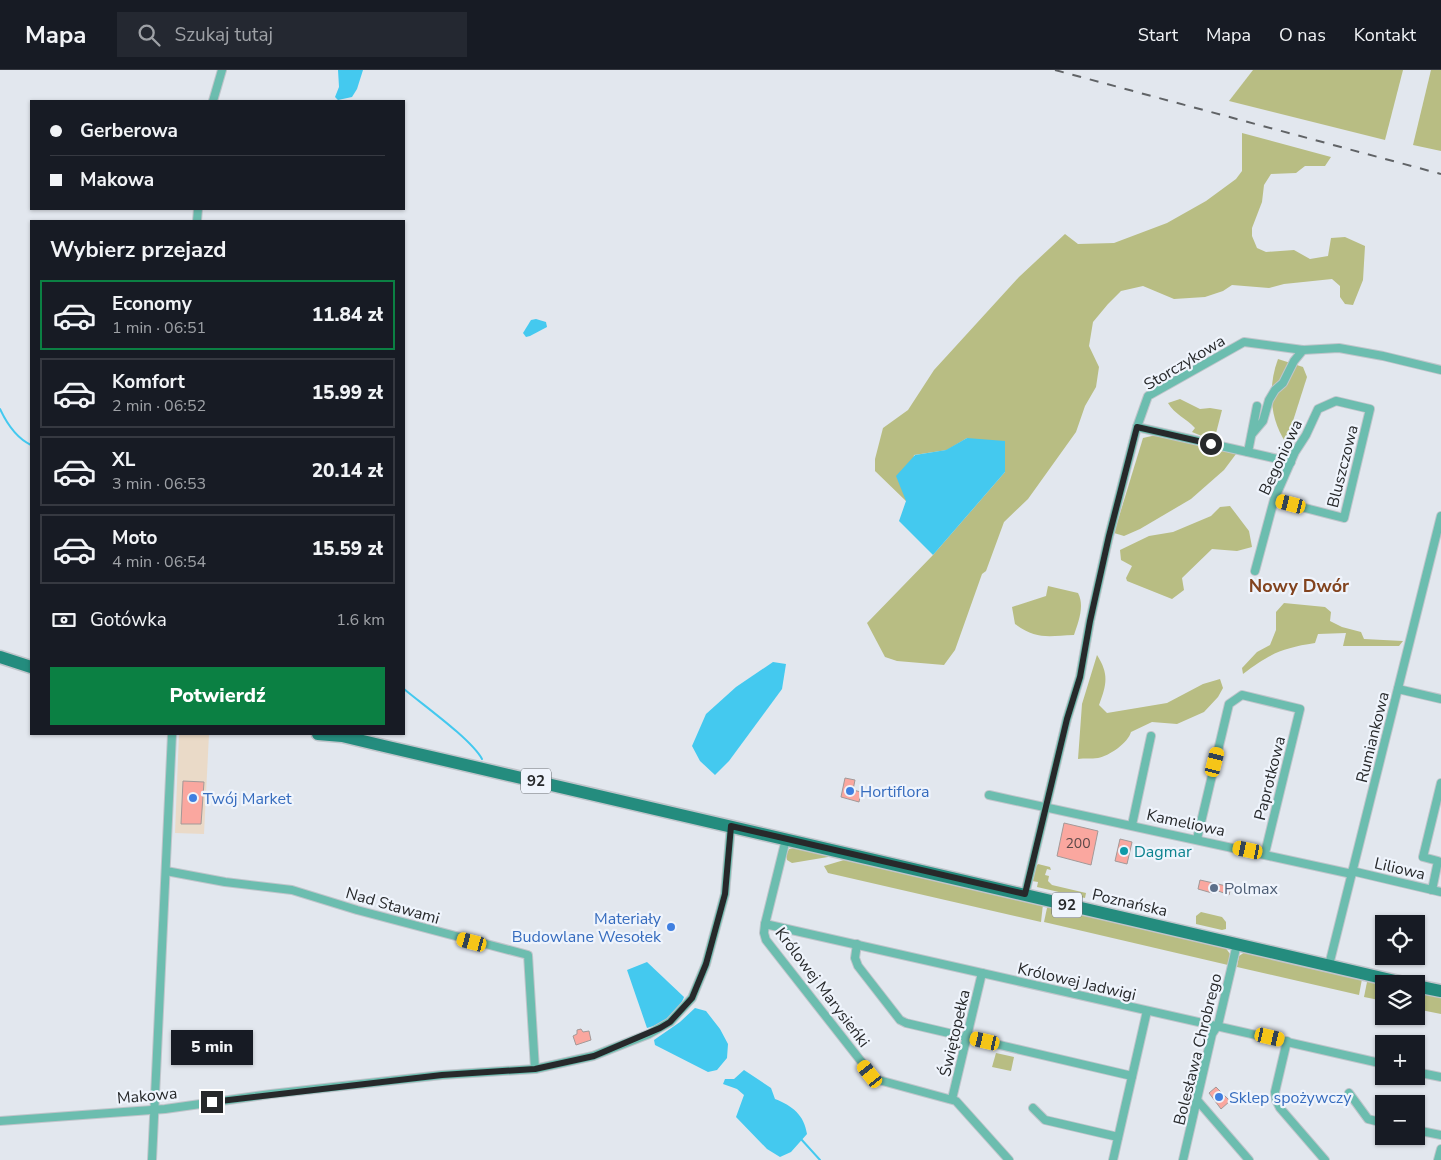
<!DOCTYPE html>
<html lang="pl">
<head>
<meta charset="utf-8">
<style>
	:root { --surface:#171b24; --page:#242831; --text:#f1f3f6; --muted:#9ea1a6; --line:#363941; --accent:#0b8043 }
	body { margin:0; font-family:"Nunito Sans",sans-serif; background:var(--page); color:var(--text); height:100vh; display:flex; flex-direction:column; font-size:19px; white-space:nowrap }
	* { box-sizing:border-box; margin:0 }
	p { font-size:16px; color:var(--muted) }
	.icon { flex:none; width:28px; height:28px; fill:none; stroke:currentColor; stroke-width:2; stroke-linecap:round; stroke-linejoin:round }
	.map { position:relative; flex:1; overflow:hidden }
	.side { position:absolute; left:30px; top:150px; width:375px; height:515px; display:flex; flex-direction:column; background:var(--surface); border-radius:0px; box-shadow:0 1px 4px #0004 }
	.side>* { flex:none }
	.guide { position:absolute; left:30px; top:30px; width:375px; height:110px; border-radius:0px; box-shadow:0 1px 4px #0004; display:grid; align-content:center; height:110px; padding:0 20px; background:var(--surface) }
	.tools { position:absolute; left:1375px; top:845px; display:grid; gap:10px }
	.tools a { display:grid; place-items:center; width:50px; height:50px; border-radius:0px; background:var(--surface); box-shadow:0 1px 4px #0004; font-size:25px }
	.end { position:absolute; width:22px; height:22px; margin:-11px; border:6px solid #27292b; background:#fff; box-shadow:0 0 0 2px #fff }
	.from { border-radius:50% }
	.bubble { position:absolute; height:35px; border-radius:0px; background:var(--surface); box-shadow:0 1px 4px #0004; font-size:16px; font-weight:800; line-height:35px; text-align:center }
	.car { position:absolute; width:15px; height:30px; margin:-15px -8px; border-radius:6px; box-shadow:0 0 4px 1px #0007; background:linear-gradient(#f5c518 24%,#345 0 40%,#f5c518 0 76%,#345 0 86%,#f5c518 0) }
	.guide b { display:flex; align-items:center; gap:18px; height:48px; font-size:19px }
	.guide b+b { border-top:1px solid var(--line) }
	.guide i { width:12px; height:12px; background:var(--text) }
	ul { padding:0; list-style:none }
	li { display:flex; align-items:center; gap:15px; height:70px; margin:0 10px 8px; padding:0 10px; border:2px solid var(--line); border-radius:0px }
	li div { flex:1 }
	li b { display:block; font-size:19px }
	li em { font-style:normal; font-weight:800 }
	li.on { border-color:var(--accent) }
	li>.icon { width:45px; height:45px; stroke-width:1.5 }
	h2 { padding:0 20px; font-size:22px; line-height:60px }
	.pay { display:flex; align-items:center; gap:12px; height:55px; padding:0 20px; font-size:19px }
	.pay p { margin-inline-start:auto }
	.primary-button { display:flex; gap:10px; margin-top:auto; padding:10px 20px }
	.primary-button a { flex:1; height:58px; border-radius:0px; background:var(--accent); color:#fff; font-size:20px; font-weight:800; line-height:58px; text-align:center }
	header { display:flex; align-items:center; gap:30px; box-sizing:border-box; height:70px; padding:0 25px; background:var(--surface); border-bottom:1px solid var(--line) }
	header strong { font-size:24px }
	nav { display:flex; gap:28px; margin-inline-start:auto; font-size:18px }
	.search { width:350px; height:45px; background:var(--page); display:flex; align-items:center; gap:12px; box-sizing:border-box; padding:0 18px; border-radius:0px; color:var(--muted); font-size:19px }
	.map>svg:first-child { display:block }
	.commercial { fill:#eadac8 }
	.green { fill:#b8bd83 }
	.water { fill:#44c9ef }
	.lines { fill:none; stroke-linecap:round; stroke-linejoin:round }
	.stream { stroke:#44c9ef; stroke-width:2 }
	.building { fill:#faa79f; stroke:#a39998 }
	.minor-casing { stroke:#c0c5cb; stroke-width:10 }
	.primary-casing { stroke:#c0c5cb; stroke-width:15 }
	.minor { stroke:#6cbdaf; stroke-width:8 }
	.primary { stroke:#248c7e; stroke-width:12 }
	.rail { stroke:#606366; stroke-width:2; stroke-dasharray:9 9; stroke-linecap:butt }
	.route { stroke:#27292b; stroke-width:6 }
	.shop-dot { fill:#3f7fe0; stroke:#eff4fc; stroke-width:2 }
	.culture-dot { fill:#0f9aa8; stroke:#eff4fc; stroke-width:2 }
	.service-dot { fill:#5c6f8a; stroke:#eff4fc; stroke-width:2 }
	.labels { text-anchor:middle; stroke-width:4.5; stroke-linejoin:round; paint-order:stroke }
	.number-label { font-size:14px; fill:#5c4848 }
	.shield { fill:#eff4fc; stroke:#63666a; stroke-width:1 }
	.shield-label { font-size:15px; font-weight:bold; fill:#27292b }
	.street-label { font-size:16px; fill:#27292b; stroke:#eff4fc }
	.shop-label { font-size:16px; fill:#366cbe; stroke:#eff4fc; text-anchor:start }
	.culture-label { font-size:16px; fill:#0d838f; stroke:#eff4fc; text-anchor:start }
	.service-label { font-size:16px; fill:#4e5e75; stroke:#eff4fc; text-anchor:start }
	.neighbourhood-label { font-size:18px; font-weight:bold; fill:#82431e; stroke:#eff4fc }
</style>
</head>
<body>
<header>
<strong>Mapa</strong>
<div class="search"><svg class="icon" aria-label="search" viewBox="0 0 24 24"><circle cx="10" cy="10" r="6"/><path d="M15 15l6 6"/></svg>Szukaj tutaj</div>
<nav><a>Start</a><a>Mapa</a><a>O nas</a><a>Kontakt</a></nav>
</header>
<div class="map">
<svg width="1441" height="1090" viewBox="0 0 1441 1090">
	<rect width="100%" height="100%" fill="#e2e7ee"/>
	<polygon class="commercial" points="179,664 209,664 204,764 175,763"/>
	<g class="green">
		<polygon points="1253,0 1403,0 1385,70 1229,31"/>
		<polygon points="1431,0 1441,0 1441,81 1413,75"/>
		<polygon points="1242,63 1331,87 1325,96 1305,96 1296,103 1271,104 1264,115 1262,132 1252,158 1252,166 1257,178 1266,182 1294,180 1310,189 1328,186 1331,168 1345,167 1365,176 1363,210 1353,235 1345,234 1340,227 1340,216 1332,209 1284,214 1269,218 1232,215 1223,221 1205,227 1174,229 1143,216 1121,221 1108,234 1093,252 1089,276 1099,297 1096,317 1085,336 1076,362 1028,429 1004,452 986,501 982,504 955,580 944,595 897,591 885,587 867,553 933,485 1005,402 967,368 947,380 914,385 906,431 875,401 875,389 883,358 908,340 934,300 1019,207 1065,164 1078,174 1114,173 1167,153 1206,131 1236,109 1242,101"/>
		<path d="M1278 289 1303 297 1307 307 1286 373C1269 348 1268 316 1278 289Z"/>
		<path d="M1180 329 1200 339 1210 338 1222 340 1214 371 1192 362 1195 358C1187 349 1174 344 1168 333Z"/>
		<polygon points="1156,365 1236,384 1224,400 1191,429 1140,459 1124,466 1114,463 1143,368"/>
		<polygon points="1230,436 1249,461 1252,477 1237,481 1212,479 1182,508 1184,520 1172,529 1127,511 1126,508 1132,496 1121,490 1120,480 1149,466 1173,462 1211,446 1220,437"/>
		<path d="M1048 516 1078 523C1085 536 1078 553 1074 565 1048 566 1037 570 1015 554L1012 537 1046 526Z"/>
		<path d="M1284 533 1325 537 1331 542 1330 551 1342 557 1361 562 1364 569 1403 571 1399 576H1343L1346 563 1318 564 1315 573C1282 578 1269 584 1243 604L1242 598 1257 582 1270 575 1276 560V542Z"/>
		<path d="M1097 585C1109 604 1107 614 1099 635L1107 643 1167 633 1203 614 1220 609 1223 618 1218 627 1204 642 1177 654 1152 652 1131 662C1128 673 1109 686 1098 688 1091 689 1084 688 1078 689L1082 634Z"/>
		<polygon points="797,777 828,785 828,787 792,793 787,790 786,785 789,779"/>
		<polygon points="844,790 1043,834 1041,852 828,803 824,796"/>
		<polygon points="1038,794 1050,797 1051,800 1047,799 1045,805 1049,806 1048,811 1052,815 1086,823 1085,828 1037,817 1038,812 1032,811 1035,798"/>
		<polygon points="1050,836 1225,877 1230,884 1228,895 1044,852 1047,838"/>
		<polygon points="1201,842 1222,847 1226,852 1226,859 1222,860 1196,854 1196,846"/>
		<polygon points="1245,882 1362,909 1359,925 1237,897 1239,886"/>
		<polygon points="1370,910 1384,914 1384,931 1364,927 1367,912"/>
		<polygon points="1416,921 1441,927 1441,944 1416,939"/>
		<polygon points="996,983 1014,987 1011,1001 992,997"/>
	</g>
	<g class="water">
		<polygon points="338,0 363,0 357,19 352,27 338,30 335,27 339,17"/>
		<polygon points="536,249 546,252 547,257 530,266 526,267 523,263 531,250"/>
		<polygon points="967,368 1005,371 1005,402 933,485 899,451 906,431 896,406 915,385 946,380"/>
		<polygon points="773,592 786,594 782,619 729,691 715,705 700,691 692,676 706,644 736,617"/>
		<path d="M647 892 684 927C678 943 664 954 647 958L627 900Z"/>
		<polygon points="695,938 706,941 720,959 728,974 727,988 717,1000 708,1002 655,975 654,970 680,952"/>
		<path d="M744 1000 771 1018 775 1029C793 1036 804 1045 807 1064L791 1082 780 1087 767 1079 736 1047 744 1025 737 1019 723 1014 725 1009H734Z"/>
	</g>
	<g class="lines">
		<g class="stream">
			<path d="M0 339C7 354 16 368 31 375"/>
			<path d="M404 619C423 635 471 669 482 689"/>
			<polyline points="801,1069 820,1090"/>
		</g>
	</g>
	<g class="building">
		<polygon points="845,708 855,710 853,720 861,722 859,732 841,727"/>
		<polygon points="183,711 204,712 201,754 181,754"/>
		<polygon points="1064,753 1098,761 1091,795 1057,786"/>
		<polygon points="1120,769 1132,772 1127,794 1115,791"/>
		<polygon points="1200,810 1231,817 1229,825 1213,819 1212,823 1198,819"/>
		<polygon points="581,959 583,962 589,961 591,970 576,975 573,966 577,964 577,960"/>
		<polygon points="1216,1017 1230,1031 1221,1039 1209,1023"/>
	</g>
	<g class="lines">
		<g class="minor-casing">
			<g id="minor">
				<polyline points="213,31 222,0"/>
				<polyline points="197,151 198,139"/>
				<polyline points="1137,357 1291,392"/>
				<polyline points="1252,364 1263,351 1269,330 1275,320 1283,313 1294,291 1303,280"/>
				<polyline points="1248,382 1257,336"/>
				<polyline points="1255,501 1274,430 1295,382 1306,365 1318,339 1336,331 1370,339 1344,448 1274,430"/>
				<polyline points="1398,619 1441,629"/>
				<polyline points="989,725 1352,804"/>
				<polyline points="1132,755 1151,666"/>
				<polyline points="786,769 765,854 764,863 766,870 875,1009 956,1031 1009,1090"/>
				<polyline points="1197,769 1229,634 1242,625 1300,639 1265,783"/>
				<polyline points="166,801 225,812 292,820 357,840 528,885 535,999"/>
				<polyline points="1352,801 1441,822"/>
				<polyline points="1432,820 1438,791 1423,787 1441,713"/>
				<polyline points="1025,824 1067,649 1080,607 1090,551 1109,466 1137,357 1148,326 1244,272 1303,280 1339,278 1383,286 1441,300"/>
				<polyline points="765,854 1384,994"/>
				<polyline points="857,874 855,888 858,896 900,950 906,953 1132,1006"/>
				<polyline points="1329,895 1441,446"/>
				<polyline points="1287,971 1275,1022 1276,1030 1280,1038 1325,1090"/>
				<polyline points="1416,1002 1441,1007"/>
				<polyline points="1349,1023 1368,1049 1384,1053"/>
				<polyline points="952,1029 982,903"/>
				<polyline points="1197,1030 1249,1090"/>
				<polyline points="1033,1038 1045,1050 1118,1067"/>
				<polyline points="0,1051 165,1039 271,1024 442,1005 535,999 593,986 649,964 670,952 692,928 706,894 725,824 731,756"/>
				<polyline points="1416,1060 1441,1065"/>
				<polyline points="152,1090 172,664"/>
				<polyline points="1113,1090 1147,941"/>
				<polyline points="1183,1090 1212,964 1218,955 1237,874"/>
				<polyline points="1438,1090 1441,1079"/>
			</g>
		</g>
		<g class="primary-casing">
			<g id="primary">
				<polyline points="0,587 31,597"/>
				<polyline points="318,664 342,666 384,676 1408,914"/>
				<polyline points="1416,916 1441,921"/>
			</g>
		</g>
		<use href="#minor" class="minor"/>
		<use href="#primary" class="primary"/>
		<polyline class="rail" points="1055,0 1441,104"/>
	</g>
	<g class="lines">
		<polyline class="route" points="212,1032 442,1005 535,999 594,986 660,958 670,952 692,928 706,894 725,824 731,756 1025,824 1067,649 1080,607 1090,551 1109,466 1137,357 1211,374"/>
	</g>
	<g class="shop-dot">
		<circle cx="850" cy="721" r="5"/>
		<circle cx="193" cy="728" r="5"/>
		<circle cx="671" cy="857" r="5"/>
		<circle cx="1219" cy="1027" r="5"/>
	</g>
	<circle class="culture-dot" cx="1124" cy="781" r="5"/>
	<circle class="service-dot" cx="1214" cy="818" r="5"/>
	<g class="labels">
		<g class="number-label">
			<text x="1078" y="778">200</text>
		</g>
		<g class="shield">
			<rect x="521" y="698.5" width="30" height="25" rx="4"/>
			<rect x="1052" y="822.5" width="30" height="25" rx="4"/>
		</g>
		<g class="shield-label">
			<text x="536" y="716">92</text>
			<text x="1067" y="840">92</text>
		</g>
		<g class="street-label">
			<text transform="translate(1184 292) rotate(-31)" y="6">Storczykowa</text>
			<text transform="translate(1280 387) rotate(-65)" y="6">Begoniowa</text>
			<text transform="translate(1342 396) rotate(-76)" y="6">Bluszczowa</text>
			<text transform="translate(1372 667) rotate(-76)" y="6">Rumiankowa</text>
			<text transform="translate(1269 708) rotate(-76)" y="6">Paprotkowa</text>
			<text transform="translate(1186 752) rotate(12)" y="6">Kameliowa</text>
			<text transform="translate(1400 798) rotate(13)" y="6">Liliowa</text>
			<text transform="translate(1130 832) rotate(13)" y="6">Poznańska</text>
			<text transform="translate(393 835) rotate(16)" y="6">Nad Stawami</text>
			<text transform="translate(1077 911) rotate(13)" y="6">Królowej Jadwigi</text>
			<text transform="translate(823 917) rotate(53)" y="6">Królowej Marysieńki</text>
			<text transform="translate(954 963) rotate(-77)" y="6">Świętopełka</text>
			<text transform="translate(1197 979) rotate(-76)" y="6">Bolesława Chrobrego</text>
			<text transform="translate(147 1025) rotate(-5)" y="6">Makowa</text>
		</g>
		<g class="shop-label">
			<text x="860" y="727">Hortiflora</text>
			<text x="203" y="734">Twój Market</text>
			<text x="661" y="854" text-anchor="end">Materiały<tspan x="661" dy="18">Budowlane Wesołek</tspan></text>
			<text x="1229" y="1033">Sklep spożywczy</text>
		</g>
		<g class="culture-label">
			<text x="1134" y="787">Dagmar</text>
		</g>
		<g class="service-label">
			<text x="1224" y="824">Polmax</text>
		</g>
		<g class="neighbourhood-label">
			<text x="1299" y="522">Nowy Dwór</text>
		</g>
	</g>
</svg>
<div class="tools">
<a><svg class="icon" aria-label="locate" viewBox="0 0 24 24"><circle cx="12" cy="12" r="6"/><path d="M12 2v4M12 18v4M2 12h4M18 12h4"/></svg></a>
<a><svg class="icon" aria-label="layers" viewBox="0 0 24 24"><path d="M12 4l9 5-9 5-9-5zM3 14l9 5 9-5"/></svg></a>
<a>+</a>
<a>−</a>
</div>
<i class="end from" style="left:1211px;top:374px"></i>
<i class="end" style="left:212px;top:1032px"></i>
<div class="bubble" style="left:171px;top:960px;width:82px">5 min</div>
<i class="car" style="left:1291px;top:434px;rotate:284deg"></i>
<i class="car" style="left:1215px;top:692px;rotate:14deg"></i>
<i class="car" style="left:1248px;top:780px;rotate:282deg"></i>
<i class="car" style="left:472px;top:872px;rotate:285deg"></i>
<i class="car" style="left:1270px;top:967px;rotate:103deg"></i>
<i class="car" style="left:985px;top:971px;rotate:283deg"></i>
<i class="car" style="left:870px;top:1004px;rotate:322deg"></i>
<div class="guide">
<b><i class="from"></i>Gerberowa</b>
<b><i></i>Makowa</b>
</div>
<section class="side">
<h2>Wybierz przejazd</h2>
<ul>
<li class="on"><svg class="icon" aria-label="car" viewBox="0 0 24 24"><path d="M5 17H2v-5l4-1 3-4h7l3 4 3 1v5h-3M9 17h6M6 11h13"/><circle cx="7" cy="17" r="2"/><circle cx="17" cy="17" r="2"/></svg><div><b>Economy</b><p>1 min · 06:51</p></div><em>11.84 zł</em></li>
<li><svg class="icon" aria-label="car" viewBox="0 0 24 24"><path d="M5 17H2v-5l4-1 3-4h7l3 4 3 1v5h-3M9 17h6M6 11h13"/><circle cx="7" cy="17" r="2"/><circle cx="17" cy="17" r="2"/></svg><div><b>Komfort</b><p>2 min · 06:52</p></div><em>15.99 zł</em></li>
<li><svg class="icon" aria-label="car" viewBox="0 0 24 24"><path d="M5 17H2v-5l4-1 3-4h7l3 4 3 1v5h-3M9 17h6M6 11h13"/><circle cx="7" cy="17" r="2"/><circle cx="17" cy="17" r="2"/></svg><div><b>XL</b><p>3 min · 06:53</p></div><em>20.14 zł</em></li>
<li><svg class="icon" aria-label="car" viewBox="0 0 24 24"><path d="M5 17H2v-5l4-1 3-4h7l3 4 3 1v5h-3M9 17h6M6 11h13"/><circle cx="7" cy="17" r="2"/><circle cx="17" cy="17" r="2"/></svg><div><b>Moto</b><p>4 min · 06:54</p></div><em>15.59 zł</em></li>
</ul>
<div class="pay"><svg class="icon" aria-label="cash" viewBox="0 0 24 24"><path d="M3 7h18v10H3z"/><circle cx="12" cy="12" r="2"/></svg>Gotówka<p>1.6 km</p></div>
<div class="primary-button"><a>Potwierdź</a></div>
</section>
</div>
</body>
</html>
